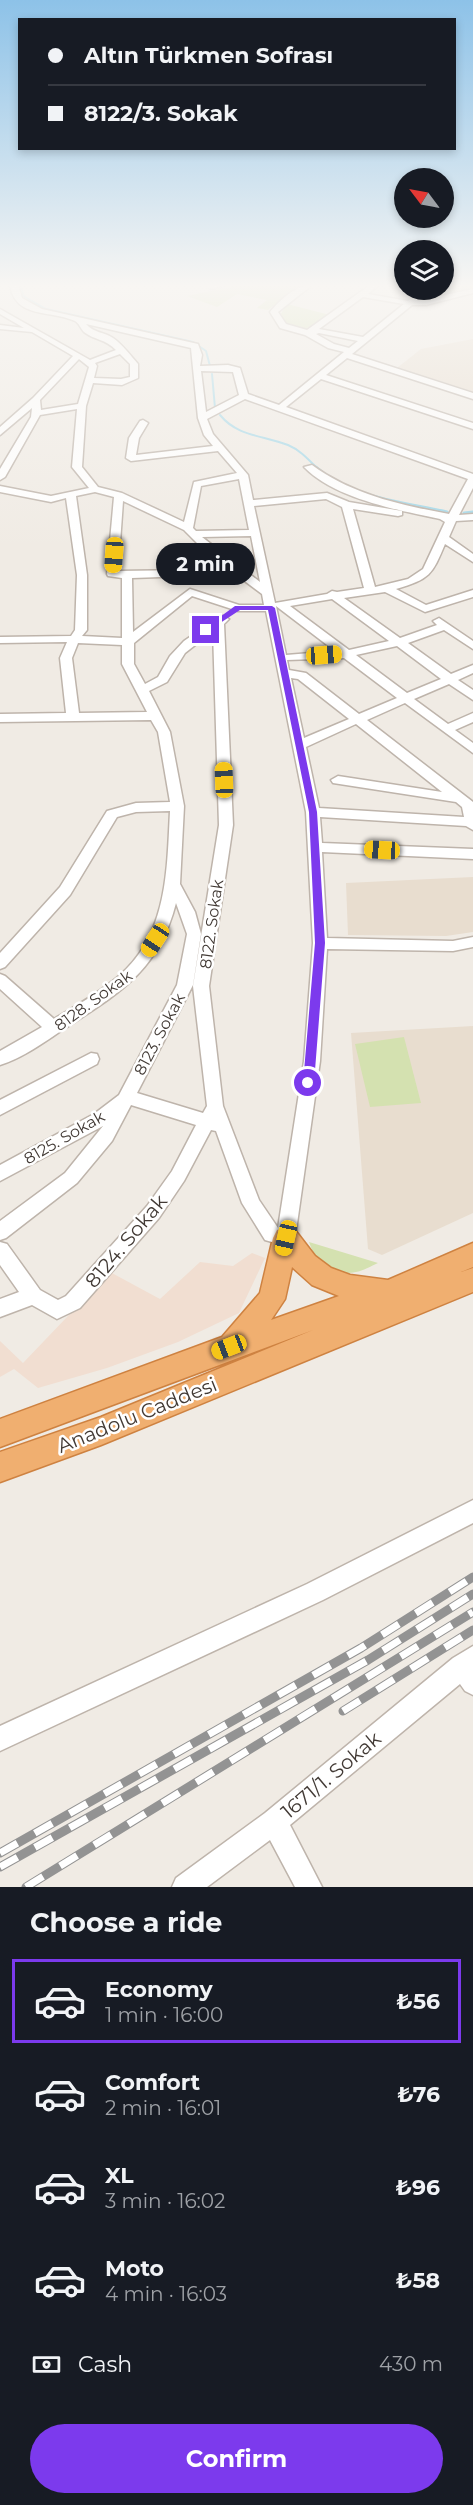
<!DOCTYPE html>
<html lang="en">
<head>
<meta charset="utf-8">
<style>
	:root { --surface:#171b24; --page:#20242c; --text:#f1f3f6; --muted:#9ea1a6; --line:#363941; --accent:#7c3aed }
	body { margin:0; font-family:Montserrat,sans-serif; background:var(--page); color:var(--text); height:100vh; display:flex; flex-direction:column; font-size:22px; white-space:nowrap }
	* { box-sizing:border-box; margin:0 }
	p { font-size:20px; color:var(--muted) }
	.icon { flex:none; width:33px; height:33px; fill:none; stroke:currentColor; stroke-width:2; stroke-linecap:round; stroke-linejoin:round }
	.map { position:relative; height:1887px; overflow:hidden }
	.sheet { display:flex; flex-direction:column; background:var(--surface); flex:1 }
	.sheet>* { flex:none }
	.hud { position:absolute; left:18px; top:18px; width:438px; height:132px; border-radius:0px; box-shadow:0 3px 9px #0003; display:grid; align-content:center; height:132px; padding:0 30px; background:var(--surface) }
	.needle { width:39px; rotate:302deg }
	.controls { position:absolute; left:394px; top:168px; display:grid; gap:12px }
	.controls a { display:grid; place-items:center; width:60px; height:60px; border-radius:50%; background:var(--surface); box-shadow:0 3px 9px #0003; font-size:30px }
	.end { position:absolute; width:27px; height:27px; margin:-14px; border:8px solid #7c3aed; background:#fff; box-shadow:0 0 0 3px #fff }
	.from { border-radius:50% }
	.bubble { position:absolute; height:42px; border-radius:21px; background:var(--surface); box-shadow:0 3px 9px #0003; font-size:20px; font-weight:700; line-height:42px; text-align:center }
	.car { position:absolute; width:18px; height:36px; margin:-18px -9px; border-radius:8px; box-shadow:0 0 4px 2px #0007; background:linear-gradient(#f5c518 24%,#345 0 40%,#f5c518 0 76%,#345 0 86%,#f5c518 0) }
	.hud b { display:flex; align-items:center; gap:21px; height:57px; font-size:22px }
	.hud b+b { border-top:2px solid var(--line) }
	.hud i { width:15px; height:15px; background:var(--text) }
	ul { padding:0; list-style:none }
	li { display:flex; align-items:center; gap:18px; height:84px; margin:0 12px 9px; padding:0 18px; border:3px solid transparent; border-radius:0px }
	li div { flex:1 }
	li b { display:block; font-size:22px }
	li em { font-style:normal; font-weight:700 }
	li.selected { border-color:var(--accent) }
	li>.icon { width:54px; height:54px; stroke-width:1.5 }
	h2 { padding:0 30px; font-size:27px; line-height:72px }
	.pay { display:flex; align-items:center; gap:15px; height:66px; padding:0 30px; font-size:22px }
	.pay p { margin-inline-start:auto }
	.action { display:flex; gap:12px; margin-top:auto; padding:12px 30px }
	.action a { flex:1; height:69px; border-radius:36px; background:var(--accent); color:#fff; font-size:24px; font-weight:700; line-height:69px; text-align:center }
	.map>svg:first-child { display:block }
	.commercial { fill:#f1ded1 }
	.education { fill:#e8ddcf }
	.green { fill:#d4e1b0 }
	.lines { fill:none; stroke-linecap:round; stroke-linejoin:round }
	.stream-far1 { stroke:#a5d8e8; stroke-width:2 }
	.stream { stroke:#a5d8e8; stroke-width:3 }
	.minor-casing { stroke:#beb4ab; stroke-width:3 }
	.highway-casing { stroke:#ce8241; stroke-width:3 }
	.minor { fill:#fff; fill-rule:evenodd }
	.highway { fill:#f0af70; fill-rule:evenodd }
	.rail-casing { stroke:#939393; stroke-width:9 }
	.rail { stroke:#fff; stroke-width:7; stroke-dasharray:20; stroke-linecap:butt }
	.route { fill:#7c3aed }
	.labels { text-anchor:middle; stroke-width:5; stroke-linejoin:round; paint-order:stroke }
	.street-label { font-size:16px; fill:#423a35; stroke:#fff }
	.near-street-label { font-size:20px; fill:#423a35; stroke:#fff }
</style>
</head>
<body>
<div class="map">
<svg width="473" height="1887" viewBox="0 0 473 1887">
	<rect width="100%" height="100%" fill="#f0ebe4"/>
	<polygon class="commercial" points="252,1253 265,1258 239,1313 178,1342 107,1368 38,1388 14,1369 0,1377 0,1341 23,1363 110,1272 160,1299 200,1262 233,1266"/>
	<g class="education">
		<polygon points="473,339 473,393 397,368 421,349"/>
		<polygon points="473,877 473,932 446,936 348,935 346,883"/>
		<polygon points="473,1026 473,1213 382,1255 368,1249 351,1033"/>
	</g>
	<g class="green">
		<polygon points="239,285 301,285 268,310 257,308 267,300 237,294 217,307 187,296"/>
		<polygon points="444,285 473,285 473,290 420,299 432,290 444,290"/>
		<path d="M287 304 330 315C311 327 296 339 279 317Z"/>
		<polygon points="404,1037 421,1103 370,1107 355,1044"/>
		<path d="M309 1242 378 1263C371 1266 363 1271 356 1272 333 1277 315 1262 309 1242Z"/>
	</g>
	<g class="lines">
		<g class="stream-far1">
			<polyline points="21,285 23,296 46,309 193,342 206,351 210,366"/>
			<polyline points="212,374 215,408"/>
			<path d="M220 415C238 437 263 435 288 445 300 450 308 459 317 468"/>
		</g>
		<g class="stream">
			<path d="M316 467C349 498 404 502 447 512"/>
			<polyline points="464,513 473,512"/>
		</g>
		<g class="minor-casing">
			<g id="minor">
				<path d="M10 285H18L22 298 42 309 198 344 202 355 200 366 228 365 240 368 248 394 279 405 344 352 328 348 305 335 280 328 270 312C280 300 296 285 312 285L278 312 286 324 307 330 370 285H379L368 294 408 301 422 290H430L417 301 473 289V293L426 305H412L352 354 473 393V399L347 358 326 375 473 423V429L321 379 286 407 473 474V488L459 515 473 514V520L456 521 449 537 473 554V562L445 544C432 575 430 579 396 589L426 605 473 590V597L425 612 385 592 344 598 400 638 437 625 433 621 439 618 473 641V649L444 630 408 643 451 674 473 665V673L458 680 473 690V700L449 684 414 699 448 724 473 713V722L455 730 473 743V753L405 703 367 720 473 802V830L466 826 320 817 322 843 473 849V859L322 852 327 938 453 941 473 937V947L453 951 327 949 320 1061 295 1238 293 1244 286 1246 265 1240 242 1203 216 1131 211 1130 184 1181 159 1218 80 1308 57 1319 32 1305 0 1317V1299L19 1292 0 1265V1242L7 1244 40 1290 58 1300 66 1296 147 1206 172 1171 196 1125 131 1105 112 1141 77 1183 6 1238 0 1240V1221L65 1173 103 1126 0 1181V1165L94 1114 119 1095 177 985 187 934 176 903C158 972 119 993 64 1029 44 1042 23 1058 0 1065V1051L42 1027 0 989V974L5 976 54 1019C76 1006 99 993 119 976 168 934 167 869 170 811L136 812 117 817 70 895 5 967 0 969V953L60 887 107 811 136 803 170 802 158 732 151 720 0 722V714L66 713 60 658 67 642 0 643V637L71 636 75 630 77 575 66 498 51 502 0 492V486L51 496 89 488 72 467 77 409 40 415 5 477 0 480V469L31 417 32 408 0 435V427L33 398 73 356 32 332 0 329V325L24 328 0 314V309L90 360 116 350C106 339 94 340 84 332 81 329 79 323 75 321 52 310 15 319 10 285ZM363 297 404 304 363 337 319 329ZM86 324 191 348 198 418 204 435 213 446 136 455 139 438 148 423 143 420 140 421 129 438 126 458 131 461 218 451 237 473 194 482 184 522 122 493 98 487 82 467 86 406 93 383 122 385 138 378V364C131 356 122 344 113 338 104 332 94 333 86 324ZM319 333 358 341 349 348 334 344 316 334ZM120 354 130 364V377L121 379 94 378 97 366 95 363ZM79 359 89 367 78 404 41 410 40 400ZM201 371 233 372 239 395 206 412ZM245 399 468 479 449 514C401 505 353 495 312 465L304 467C335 499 398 510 440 519L445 522 423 569 408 579 375 587 353 509 398 516 402 515V511L349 502 327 493 253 500 248 475 213 434 207 419ZM239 479 249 530 196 531 193 528 201 486ZM95 492 114 497 107 574 108 576 122 578V638L82 636 87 630V575L76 496ZM326 499 342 507 364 588 337 592 332 591 327 594 275 603 254 506ZM123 501 184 530 198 544 191 570 118 571ZM251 536 260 582 202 537ZM206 552 262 594 264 605H239L190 589 133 632 132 578 190 576V583H198ZM192 596 238 611H266L306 812 313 943 304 1061 278 1228 259 1200 223 1106 209 986 233 825 224 624 229 619 223 616 219 617 184 641 170 656 158 677 145 684 134 664V643ZM332 599 389 641 349 650 290 606ZM276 606 335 651 286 655ZM213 631 219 825 193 986 207 1106 203 1113 137 1093 193 985 201 934 195 912 180 884 184 806 170 732 149 691 167 682 185 653ZM78 643 122 645V664L147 712 79 713 72 658ZM397 646 441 679 407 693 356 655ZM344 658 397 698 359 714 306 673 289 670 287 660ZM291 678 298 679 349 719 304 738ZM356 724 442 792 338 776 331 780 333 783 456 802 462 807 464 817 319 808 306 747Z"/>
				<polygon points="210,285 227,285 211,289 207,287"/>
				<polygon points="91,1053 97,1054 99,1059 97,1064 0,1115 0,1100"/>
				<polygon points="473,1500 473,1523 323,1600 0,1751 0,1726 307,1584"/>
				<polygon points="473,1646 473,1695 465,1691 460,1684 290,1825 322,1887 295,1887 270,1840 207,1887 172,1887 176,1878 265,1813 453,1658"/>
			</g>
		</g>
		<g class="highway-casing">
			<path id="highway" d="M286 1227 295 1230 315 1256 331 1268 350 1275 388 1280 473 1243V1267L461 1272 473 1268V1292L101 1445 0 1482V1452L101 1417 313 1330 0 1447V1419L222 1337 260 1293 273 1238 277 1230ZM292 1267 312 1285 339 1296 271 1320 285 1299Z"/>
		</g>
		<use href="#minor" class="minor"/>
		<use href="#highway" class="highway"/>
		<g class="rail-casing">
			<g id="rail">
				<polyline points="343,1711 473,1630"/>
				<polyline points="0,1853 361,1648 473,1577"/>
				<polyline points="0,1867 368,1660 473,1594"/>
				<polyline points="26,1887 473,1612"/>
			</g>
		</g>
		<use href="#rail" class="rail"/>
	</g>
	<linearGradient id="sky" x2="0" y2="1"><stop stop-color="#8dc2e8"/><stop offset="0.52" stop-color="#f8f6f3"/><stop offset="1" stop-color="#f8f6f3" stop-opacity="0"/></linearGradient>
	<rect width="473" height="549" fill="url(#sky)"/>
	<polygon class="route" points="235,606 272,606 275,608 317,812 325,943 314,1083 308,1087 303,1083 315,943 309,812 268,610 240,610 208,631 202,630"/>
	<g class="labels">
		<g class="street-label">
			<text transform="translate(211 924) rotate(-82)" y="6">8122. Sokak</text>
			<text transform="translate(93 1000) rotate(-36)" y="6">8128. Sokak</text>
			<text transform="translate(159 1034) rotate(-62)" y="6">8123. Sokak</text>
			<text transform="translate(64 1137) rotate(-30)" y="6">8125. Sokak</text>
		</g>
		<g class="near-street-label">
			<text transform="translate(126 1241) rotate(-50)" y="7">8124. Sokak</text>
			<text transform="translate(137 1415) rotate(-22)" y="7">Anadolu Caddesi</text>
			<text transform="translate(331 1775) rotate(-40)" y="7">1671/1. Sokak</text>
		</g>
	</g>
</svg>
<div class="controls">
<a><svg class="needle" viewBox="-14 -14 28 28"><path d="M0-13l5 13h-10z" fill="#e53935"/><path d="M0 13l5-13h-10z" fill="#9ea1a6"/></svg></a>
<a><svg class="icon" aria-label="layers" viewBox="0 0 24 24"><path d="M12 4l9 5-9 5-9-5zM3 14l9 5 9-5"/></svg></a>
</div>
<i class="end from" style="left:308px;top:1083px"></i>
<i class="end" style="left:206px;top:630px"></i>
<div class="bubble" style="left:156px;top:543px;width:99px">2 min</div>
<i class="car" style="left:114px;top:555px;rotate:184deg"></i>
<i class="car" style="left:324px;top:655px;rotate:86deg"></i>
<i class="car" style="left:224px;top:780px;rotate:358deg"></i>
<i class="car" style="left:382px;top:850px;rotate:273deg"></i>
<i class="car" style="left:155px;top:940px;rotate:213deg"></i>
<i class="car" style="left:286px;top:1238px;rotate:193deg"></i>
<i class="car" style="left:229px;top:1347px;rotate:249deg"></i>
<div class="hud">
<b><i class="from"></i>Altın Türkmen Sofrası</b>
<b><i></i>8122/3. Sokak</b>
</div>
</div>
<section class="sheet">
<h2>Choose a ride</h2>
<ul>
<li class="selected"><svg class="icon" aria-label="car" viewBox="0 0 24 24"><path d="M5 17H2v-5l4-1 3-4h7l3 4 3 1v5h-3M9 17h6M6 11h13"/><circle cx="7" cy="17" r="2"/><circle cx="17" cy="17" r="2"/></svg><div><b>Economy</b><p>1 min · 16:00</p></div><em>₺56</em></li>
<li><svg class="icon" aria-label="car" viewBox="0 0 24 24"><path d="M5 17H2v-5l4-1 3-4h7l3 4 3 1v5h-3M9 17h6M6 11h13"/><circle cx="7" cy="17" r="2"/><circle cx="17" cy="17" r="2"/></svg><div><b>Comfort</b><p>2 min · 16:01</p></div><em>₺76</em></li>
<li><svg class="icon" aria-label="car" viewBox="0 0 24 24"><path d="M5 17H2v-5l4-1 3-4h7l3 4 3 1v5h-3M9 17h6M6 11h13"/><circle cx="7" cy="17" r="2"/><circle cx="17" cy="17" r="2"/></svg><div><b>XL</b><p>3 min · 16:02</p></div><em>₺96</em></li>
<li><svg class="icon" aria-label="car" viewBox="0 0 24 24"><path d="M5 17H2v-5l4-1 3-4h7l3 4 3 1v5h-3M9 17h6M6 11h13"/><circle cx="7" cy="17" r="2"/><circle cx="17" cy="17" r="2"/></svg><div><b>Moto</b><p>4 min · 16:03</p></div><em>₺58</em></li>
</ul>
<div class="pay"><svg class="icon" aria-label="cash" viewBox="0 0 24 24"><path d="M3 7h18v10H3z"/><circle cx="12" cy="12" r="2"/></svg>Cash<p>430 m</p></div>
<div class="action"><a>Confirm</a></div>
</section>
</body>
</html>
